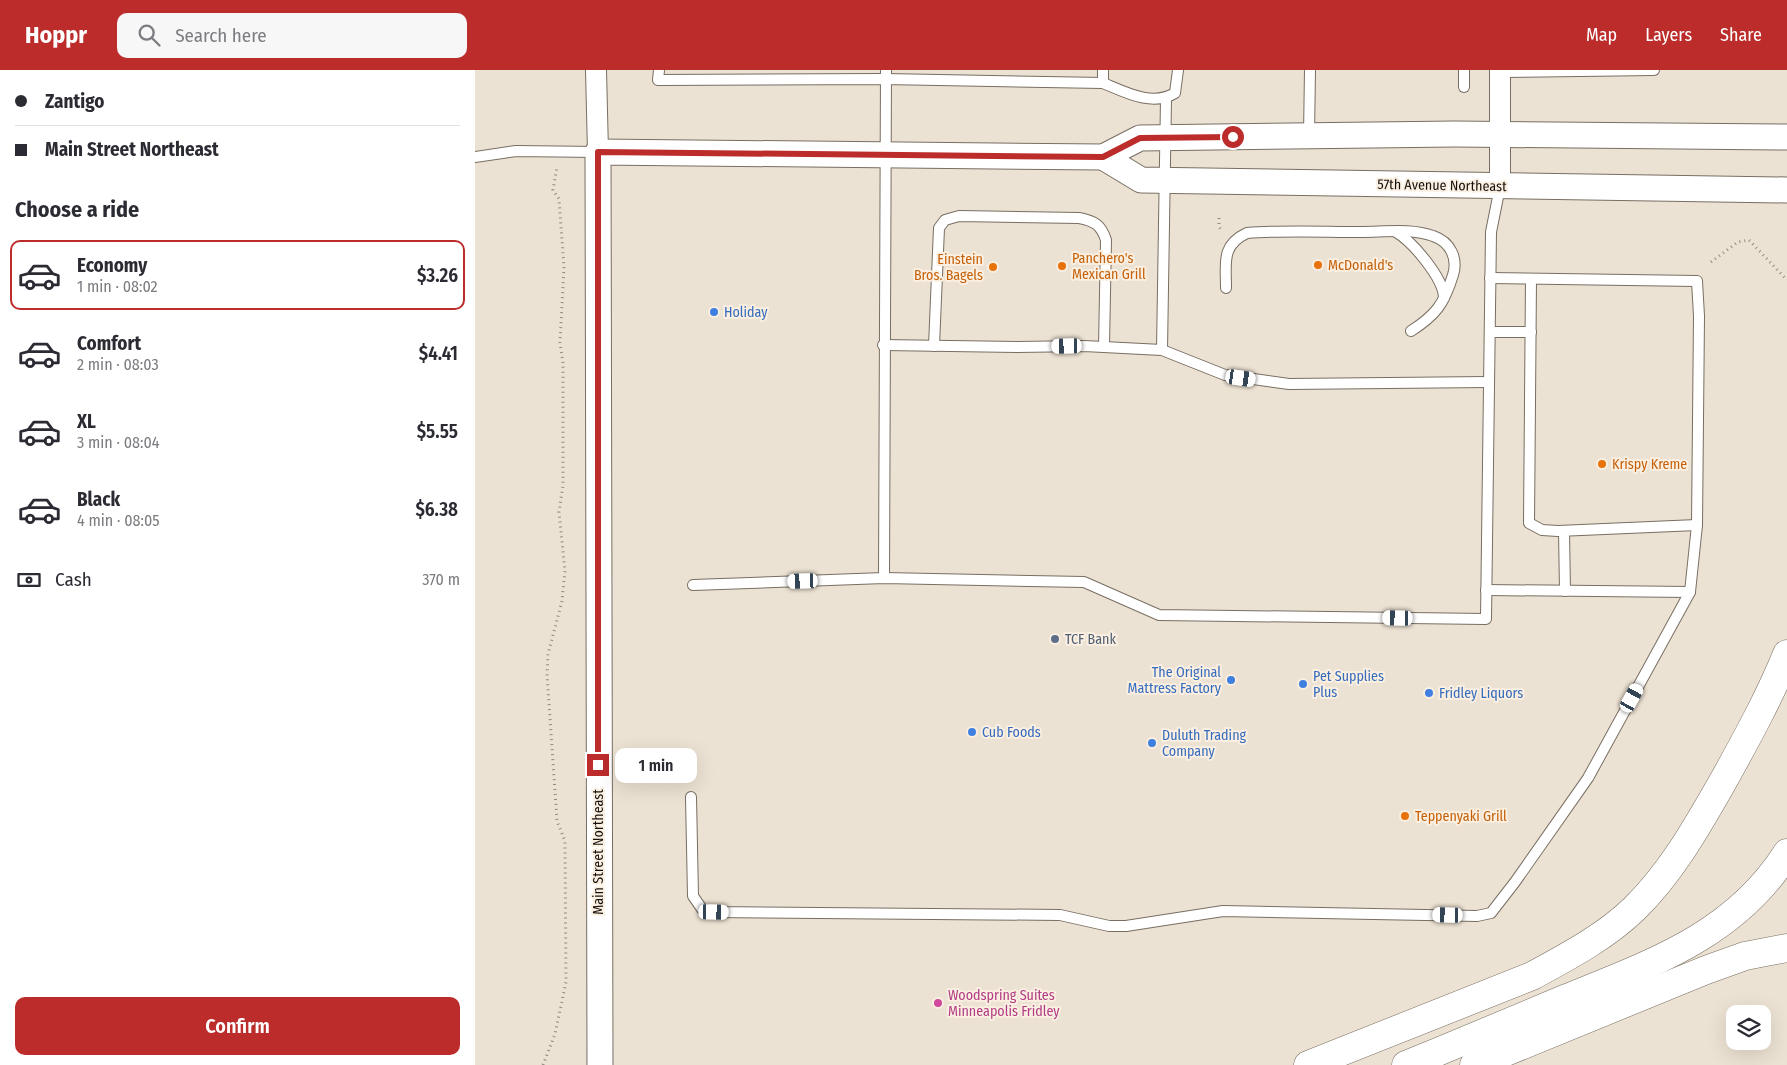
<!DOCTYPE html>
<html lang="en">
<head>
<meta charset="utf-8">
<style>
	:root { --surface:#fff; --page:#f7f7f7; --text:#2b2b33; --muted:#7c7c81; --line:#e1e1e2; --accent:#bb2c2b }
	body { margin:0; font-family:"Fira Sans Condensed",sans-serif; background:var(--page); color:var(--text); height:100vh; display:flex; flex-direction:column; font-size:19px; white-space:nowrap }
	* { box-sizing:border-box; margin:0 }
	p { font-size:16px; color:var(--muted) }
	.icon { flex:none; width:28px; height:28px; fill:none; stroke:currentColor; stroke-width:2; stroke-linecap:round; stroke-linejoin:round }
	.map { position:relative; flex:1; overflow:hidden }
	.panel { display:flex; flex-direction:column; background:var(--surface); width:475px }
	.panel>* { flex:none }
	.hud { display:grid; align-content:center; height:110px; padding:0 15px; background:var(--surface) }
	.buttons { position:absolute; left:1251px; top:935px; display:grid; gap:10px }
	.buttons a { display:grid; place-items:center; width:45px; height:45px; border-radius:10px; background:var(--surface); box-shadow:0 5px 20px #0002; font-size:25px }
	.end { position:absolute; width:22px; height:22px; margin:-11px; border:6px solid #bb2c2b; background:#fff; box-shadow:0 0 0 2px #fff }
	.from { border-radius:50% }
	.bubble { position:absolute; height:35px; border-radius:10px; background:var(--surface); box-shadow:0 5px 20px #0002; font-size:16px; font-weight:600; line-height:35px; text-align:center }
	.car { position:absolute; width:15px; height:30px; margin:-15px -8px; border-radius:6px; box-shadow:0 0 4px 1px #0007; background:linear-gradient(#fff 24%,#345 0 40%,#fff 0 76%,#345 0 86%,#fff 0) }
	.hud b { display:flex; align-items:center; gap:18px; height:48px; font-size:19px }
	.hud b+b { border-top:1px solid var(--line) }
	.hud i { width:12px; height:12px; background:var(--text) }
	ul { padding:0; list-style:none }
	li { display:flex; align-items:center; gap:15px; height:70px; margin:0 10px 8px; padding:0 5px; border:2px solid transparent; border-radius:10px }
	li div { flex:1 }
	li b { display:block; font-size:19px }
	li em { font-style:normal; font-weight:600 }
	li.selected { border-color:var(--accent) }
	li>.icon { width:45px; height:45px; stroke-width:1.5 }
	h2 { padding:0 15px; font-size:22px; line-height:60px }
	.pay { display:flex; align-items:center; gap:12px; height:55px; padding:0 15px; font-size:19px }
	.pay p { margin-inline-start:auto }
	.action { display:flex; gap:10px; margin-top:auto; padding:10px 15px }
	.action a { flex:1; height:58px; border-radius:10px; background:var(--accent); color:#fff; font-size:20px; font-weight:600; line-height:58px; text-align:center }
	header { display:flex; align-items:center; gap:30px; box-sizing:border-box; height:70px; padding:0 25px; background:var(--accent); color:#fff }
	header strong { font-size:24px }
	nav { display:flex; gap:28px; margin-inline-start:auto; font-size:18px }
	.search { width:350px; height:45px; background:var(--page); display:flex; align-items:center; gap:12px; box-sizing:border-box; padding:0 18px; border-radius:10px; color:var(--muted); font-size:19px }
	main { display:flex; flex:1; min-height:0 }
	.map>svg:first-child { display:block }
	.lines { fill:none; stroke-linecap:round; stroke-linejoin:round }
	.service-casing { stroke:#786e62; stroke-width:12 }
	.minor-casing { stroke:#786e62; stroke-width:22 }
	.tertiary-casing { stroke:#786e62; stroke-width:27 }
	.motorway-casing { stroke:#786e62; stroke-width:29 }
	.path { stroke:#918a80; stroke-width:3; stroke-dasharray:1 4; stroke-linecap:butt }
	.service { stroke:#fff; stroke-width:10 }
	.minor { stroke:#fff; stroke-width:20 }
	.tertiary { stroke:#fff; stroke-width:25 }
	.motorway { stroke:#fff; stroke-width:28 }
	.route { stroke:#bb2c2b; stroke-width:6 }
	.food-dot { fill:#e8710a; stroke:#faefe0; stroke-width:2 }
	.shop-dot { fill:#3f7fe0; stroke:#faefe0; stroke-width:2 }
	.service-dot { fill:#5c6f8a; stroke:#faefe0; stroke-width:2 }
	.hotel-dot { fill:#d1479c; stroke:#faefe0; stroke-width:2 }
	.labels { text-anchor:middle; stroke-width:4; stroke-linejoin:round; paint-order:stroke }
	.street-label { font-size:14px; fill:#14100c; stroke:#faefe0 }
	.food-label { font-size:14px; fill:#c56008; stroke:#faefe0; text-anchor:start }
	.shop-label { font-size:14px; fill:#366cbe; stroke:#faefe0; text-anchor:start }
	.service-label { font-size:14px; fill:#4e5e75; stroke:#faefe0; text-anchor:start }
	.hotel-label { font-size:14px; fill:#b23c85; stroke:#faefe0; text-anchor:start }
</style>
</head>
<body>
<header>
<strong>Hoppr</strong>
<div class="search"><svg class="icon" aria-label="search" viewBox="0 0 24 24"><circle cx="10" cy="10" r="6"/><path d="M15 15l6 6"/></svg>Search here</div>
<nav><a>Map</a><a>Layers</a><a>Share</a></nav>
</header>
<main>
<section class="panel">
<div class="hud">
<b><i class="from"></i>Zantigo</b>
<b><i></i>Main Street Northeast</b>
</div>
<h2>Choose a ride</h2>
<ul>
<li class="selected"><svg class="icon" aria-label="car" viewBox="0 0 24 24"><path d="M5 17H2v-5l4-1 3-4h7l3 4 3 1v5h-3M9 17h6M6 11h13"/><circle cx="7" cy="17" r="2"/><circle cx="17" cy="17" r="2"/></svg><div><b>Economy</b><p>1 min · 08:02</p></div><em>$3.26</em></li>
<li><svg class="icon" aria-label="car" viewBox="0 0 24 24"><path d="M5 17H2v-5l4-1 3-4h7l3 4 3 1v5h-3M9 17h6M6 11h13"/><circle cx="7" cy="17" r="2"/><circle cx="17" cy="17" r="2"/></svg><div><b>Comfort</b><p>2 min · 08:03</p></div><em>$4.41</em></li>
<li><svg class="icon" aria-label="car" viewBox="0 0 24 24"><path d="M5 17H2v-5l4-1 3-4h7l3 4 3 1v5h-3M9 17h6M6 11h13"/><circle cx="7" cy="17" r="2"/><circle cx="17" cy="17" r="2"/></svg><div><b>XL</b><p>3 min · 08:04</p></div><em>$5.55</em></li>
<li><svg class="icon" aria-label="car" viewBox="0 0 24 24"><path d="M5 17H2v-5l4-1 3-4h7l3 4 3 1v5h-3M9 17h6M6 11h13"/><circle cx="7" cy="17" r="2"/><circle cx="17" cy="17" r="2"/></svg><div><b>Black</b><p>4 min · 08:05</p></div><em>$6.38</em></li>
</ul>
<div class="pay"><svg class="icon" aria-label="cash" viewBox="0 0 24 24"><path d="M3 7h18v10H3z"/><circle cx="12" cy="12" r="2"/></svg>Cash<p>370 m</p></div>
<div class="action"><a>Confirm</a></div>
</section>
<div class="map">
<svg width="1312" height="995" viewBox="0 0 1312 995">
	<rect width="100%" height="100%" fill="#ece2d3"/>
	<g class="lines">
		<g class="service-casing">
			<g id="service">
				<polyline points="184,0 183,10 410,9 628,13 628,0"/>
				<polyline points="1025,2 1179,0"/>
				<path d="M628 13C650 22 677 37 700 23L703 0"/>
				<polyline points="989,17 989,0"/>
				<polyline points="834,66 835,0"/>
				<polyline points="0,87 41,81 123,82"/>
				<path d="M921 162C938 172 969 209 969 228"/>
				<polyline points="1015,208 1222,211 1224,246 1222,455 1215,522"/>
				<polyline points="1056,209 1054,453 1067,460 1083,461 1222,455"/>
				<path d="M751 218C751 193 746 175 772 163 810 160 848 162 886 162 909 162 937 158 958 166 976 172 983 189 978 205 969 234 961 245 936 261"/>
				<polyline points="1015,262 1056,262"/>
				<polyline points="408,275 542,277 609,276 687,280 750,305 814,314 1013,312"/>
				<path d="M459 276 464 158 470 150 484 146 604 148C620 151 626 155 631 170L629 276"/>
				<polyline points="687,280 691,29"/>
				<polyline points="1089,461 1090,521"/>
				<polyline points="409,508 411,0"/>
				<polyline points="218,515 409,508 609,512 684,545 1011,549 1016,162 1025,117"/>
				<polyline points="216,727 218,826 227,839 239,842 585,845 634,856 651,856 748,841 1002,846 1016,843 1040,812 1113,708 1215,522 1011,520"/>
			</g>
		</g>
		<g class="minor-casing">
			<g id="minor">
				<polyline points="121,0 123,82"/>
				<polyline points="1025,117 1025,0"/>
			</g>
		</g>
		<g class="tertiary-casing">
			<g id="tertiary">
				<polyline points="628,87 666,110 1312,120"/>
				<polyline points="125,995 123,82 628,87 665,68 980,64 1312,67"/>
			</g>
		</g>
		<g class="motorway-casing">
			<g id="motorway">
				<path d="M833 995 1057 906C1092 887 1130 867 1159 839 1198 801 1224 753 1251 706 1273 666 1295 626 1312 584"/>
				<path d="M931 995C985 973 1039 950 1092 928 1178 893 1260 865 1312 783"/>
				<polyline points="999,995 1231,900 1270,886 1312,878"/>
			</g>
		</g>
		<g class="path">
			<polyline points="744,148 744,157 747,161"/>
			<polyline points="1236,192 1263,172 1274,170 1312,210"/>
			<polyline points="68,995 80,964 91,912 90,771 82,751 72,604 73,584 87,531 90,501 84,442 88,415 88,293 85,273 89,197 84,129 78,120 82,97"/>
		</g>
		<use href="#service" class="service"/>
		<use href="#minor" class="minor"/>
		<use href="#tertiary" class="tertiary"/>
		<use href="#motorway" class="motorway"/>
	</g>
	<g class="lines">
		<polyline class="route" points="123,695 123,82 628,87 665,68 758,67"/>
	</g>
	<g class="food-dot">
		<circle cx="843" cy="195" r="5"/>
		<circle cx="587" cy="196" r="5"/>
		<circle cx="518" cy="197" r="5"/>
		<circle cx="1127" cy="394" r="5"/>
		<circle cx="930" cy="746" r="5"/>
	</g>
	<g class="shop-dot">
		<circle cx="239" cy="242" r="5"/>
		<circle cx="756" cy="610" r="5"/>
		<circle cx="828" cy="614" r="5"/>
		<circle cx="954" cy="623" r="5"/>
		<circle cx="497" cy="662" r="5"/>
		<circle cx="677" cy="673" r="5"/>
	</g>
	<circle class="service-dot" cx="580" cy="569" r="5"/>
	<circle class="hotel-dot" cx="463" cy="933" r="5"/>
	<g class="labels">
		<g class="street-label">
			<text transform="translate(967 115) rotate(1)" y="5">57th Avenue Northeast</text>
			<text transform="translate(123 782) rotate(-90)" y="5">Main Street Northeast</text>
		</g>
		<g class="food-label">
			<text x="597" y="193">Panchero's<tspan x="597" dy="16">Mexican Grill</tspan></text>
			<text x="508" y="194" text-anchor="end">Einstein<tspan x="508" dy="16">Bros. Bagels</tspan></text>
			<text x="853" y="200">McDonald's</text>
			<text x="1137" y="399">Krispy Kreme</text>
			<text x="940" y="751">Teppenyaki Grill</text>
		</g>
		<g class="shop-label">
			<text x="249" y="247">Holiday</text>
			<text x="746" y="607" text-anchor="end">The Original<tspan x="746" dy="16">Mattress Factory</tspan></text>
			<text x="838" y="611">Pet Supplies<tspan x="838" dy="16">Plus</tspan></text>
			<text x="964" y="628">Fridley Liquors</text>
			<text x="507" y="667">Cub Foods</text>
			<text x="687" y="670">Duluth Trading<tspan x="687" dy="16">Company</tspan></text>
		</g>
		<g class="service-label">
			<text x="590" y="574">TCF Bank</text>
		</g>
		<g class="hotel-label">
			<text x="473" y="930">Woodspring Suites<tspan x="473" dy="16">Minneapolis Fridley</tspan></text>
		</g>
	</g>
</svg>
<div class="buttons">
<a><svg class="icon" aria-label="layers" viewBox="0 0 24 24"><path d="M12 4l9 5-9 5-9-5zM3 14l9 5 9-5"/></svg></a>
</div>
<i class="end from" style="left:758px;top:67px"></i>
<i class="end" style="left:123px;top:695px"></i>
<div class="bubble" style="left:140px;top:678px;width:82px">1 min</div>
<i class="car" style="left:592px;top:276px;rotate:269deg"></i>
<i class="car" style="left:766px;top:308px;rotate:98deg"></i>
<i class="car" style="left:328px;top:511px;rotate:268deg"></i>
<i class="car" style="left:923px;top:548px;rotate:271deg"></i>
<i class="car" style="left:1157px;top:628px;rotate:29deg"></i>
<i class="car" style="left:239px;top:842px;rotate:91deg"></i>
<i class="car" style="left:973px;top:845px;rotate:271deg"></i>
</div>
</main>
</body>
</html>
